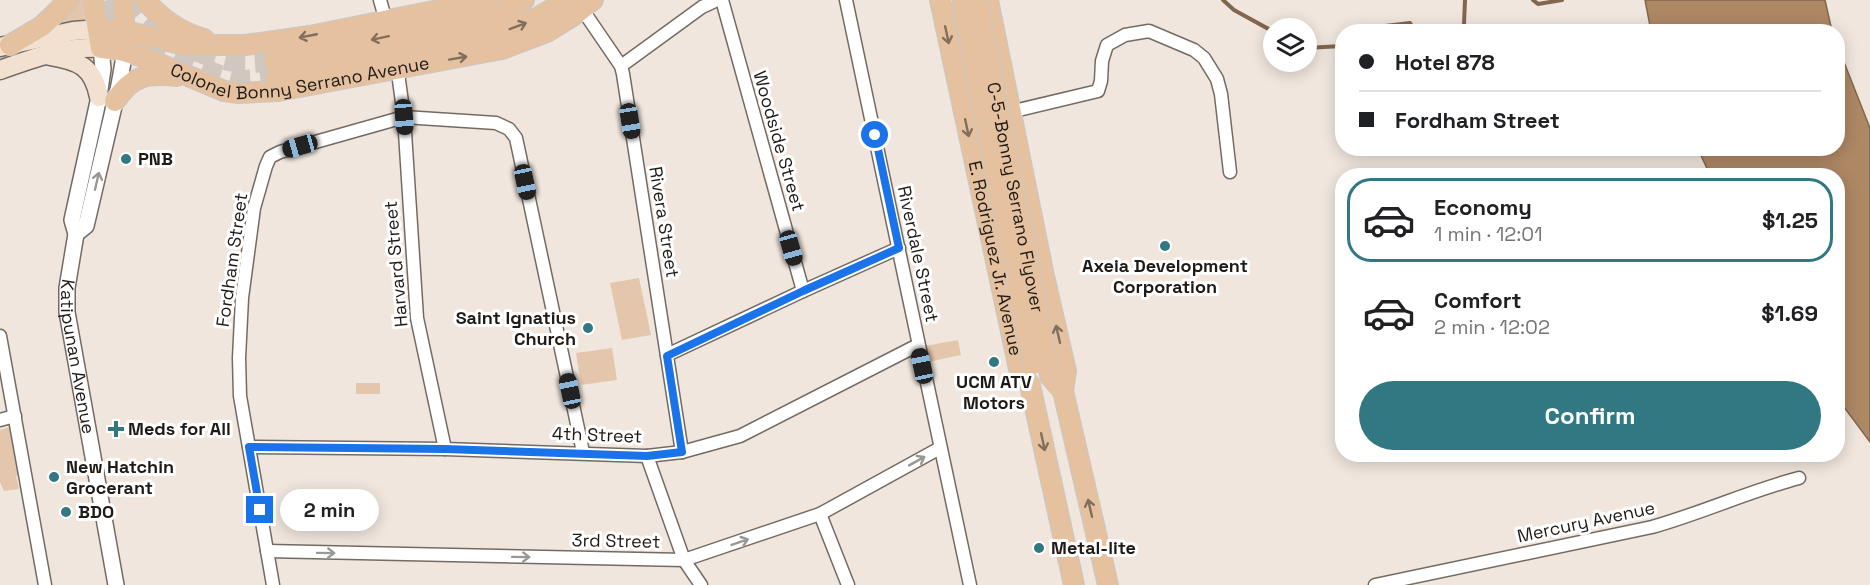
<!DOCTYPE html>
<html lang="en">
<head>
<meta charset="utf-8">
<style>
	:root { --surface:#fff; --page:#f6f6f6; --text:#202124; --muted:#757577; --line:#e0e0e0; --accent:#317882 }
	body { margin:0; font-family:"Space Grotesk",sans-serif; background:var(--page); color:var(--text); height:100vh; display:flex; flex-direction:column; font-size:22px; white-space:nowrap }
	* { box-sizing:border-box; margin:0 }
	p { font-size:20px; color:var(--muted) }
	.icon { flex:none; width:33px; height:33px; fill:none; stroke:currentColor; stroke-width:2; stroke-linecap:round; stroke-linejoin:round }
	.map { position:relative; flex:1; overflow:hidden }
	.details { position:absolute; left:1335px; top:168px; width:510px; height:294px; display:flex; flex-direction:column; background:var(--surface); border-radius:24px; box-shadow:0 3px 15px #0003 }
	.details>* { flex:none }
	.guide { position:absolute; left:1335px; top:24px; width:510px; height:132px; border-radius:24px; box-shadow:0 3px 15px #0003; display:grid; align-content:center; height:132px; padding:0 24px; background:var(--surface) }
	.buttons { position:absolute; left:1263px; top:18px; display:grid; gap:12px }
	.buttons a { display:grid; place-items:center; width:54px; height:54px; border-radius:50%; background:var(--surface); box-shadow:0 3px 15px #0003; font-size:30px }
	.end { position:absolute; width:27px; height:27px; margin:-14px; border:8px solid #1a73e8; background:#fff; box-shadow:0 0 0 3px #fff }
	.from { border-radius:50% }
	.bubble { position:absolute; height:42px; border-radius:21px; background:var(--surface); box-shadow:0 3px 15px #0003; font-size:20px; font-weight:800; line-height:42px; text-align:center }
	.car { position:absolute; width:18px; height:36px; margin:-18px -9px; border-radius:8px; box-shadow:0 0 4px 2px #0007; background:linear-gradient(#222 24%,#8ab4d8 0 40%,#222 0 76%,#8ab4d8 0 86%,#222 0) }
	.guide b { display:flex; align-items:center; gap:21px; height:57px; font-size:22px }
	.guide b+b { border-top:2px solid var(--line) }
	.guide i { width:15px; height:15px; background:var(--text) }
	ul { padding:10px 0 0; list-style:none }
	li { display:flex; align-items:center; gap:18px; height:84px; margin:0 12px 9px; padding:0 12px; border:3px solid transparent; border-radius:24px }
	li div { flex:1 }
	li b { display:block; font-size:22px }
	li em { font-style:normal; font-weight:800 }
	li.active { border-color:var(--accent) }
	li>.icon { width:54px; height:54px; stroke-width:1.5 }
	.primary-button { display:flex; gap:12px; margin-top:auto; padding:12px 24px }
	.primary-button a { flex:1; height:69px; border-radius:36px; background:var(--accent); color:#fff; font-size:24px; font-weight:800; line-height:69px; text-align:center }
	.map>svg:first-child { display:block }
	.green { fill:#e4c6ac }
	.water { fill:#ae8765; stroke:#83664e; stroke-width:1.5 }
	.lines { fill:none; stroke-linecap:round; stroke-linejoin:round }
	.stream { stroke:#83664e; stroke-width:4 }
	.primary-tunnel { stroke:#d0c7c0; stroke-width:20; stroke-dasharray:20 10; stroke-linecap:butt }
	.minor-casing { stroke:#736b63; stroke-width:15 }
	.tertiary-casing { stroke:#736b63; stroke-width:18 }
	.secondary-casing { stroke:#736b63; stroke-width:21 }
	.primary-casing { stroke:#c9c8c7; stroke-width:22 }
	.minor { stroke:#fff; stroke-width:12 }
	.tertiary { stroke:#fff; stroke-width:15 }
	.secondary { stroke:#f2e0d0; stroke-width:18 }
	.primary { stroke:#e5c1a0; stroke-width:20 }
	.primary-bridge-casing { stroke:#c9c8c7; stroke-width:22; stroke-linecap:butt }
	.primary-bridge { stroke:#e5c1a0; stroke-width:20 }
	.oneway { stroke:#826e5c }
	.oneway2 { stroke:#9a9897 }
	.route { stroke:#1a73e8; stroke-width:8 }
	.poi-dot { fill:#317882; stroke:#fff; stroke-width:2 }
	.labels { text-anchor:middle; stroke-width:6; stroke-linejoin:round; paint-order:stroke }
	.street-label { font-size:18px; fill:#1e1a17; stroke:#fff }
	.poi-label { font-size:18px; font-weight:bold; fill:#1e1a17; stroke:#fff; text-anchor:start }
</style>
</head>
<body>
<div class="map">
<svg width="1870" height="585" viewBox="0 0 1870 585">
	<rect width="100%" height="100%" fill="#f0e6de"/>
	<g class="green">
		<polygon points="73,0 82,0 85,19 50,27"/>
		<polygon points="639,278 651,335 622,340 610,283"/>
		<polygon points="958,340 961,355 928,362 925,346"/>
		<polygon points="612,348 617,380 581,385 576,353"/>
		<rect x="356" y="383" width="24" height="11"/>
		<polygon points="9,427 19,474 16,476 19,489 4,491 0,482 0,430"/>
	</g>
	<g class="water">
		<polygon points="1645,0 1825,0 1832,31 1651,31"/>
		<polygon points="1838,47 1870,128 1870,442 1838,399 1838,176 1710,175 1698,149 1838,148"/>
	</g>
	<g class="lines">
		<g class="stream">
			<polyline points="1223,0 1234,10 1274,32"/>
			<polyline points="1533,0 1538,4 1562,0"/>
			<polyline points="1375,32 1385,26 1410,23 1416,32"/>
			<polyline points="1459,32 1464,24 1465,0"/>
			<polyline points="1306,48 1342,46"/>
		</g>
		<g class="primary-tunnel">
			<path d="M107 0C121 35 162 51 195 65 209 71 223 77 239 79 251 81 264 78 276 76"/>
			<path d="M125 0C131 8 136 16 142 22 164 42 222 65 251 63 259 63 266 61 274 60"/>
		</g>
		<g class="minor-casing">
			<g id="minor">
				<polyline points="380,0 386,21"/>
				<polyline points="722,0 803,291"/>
				<path d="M846 0C888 195 927 390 970 585"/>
				<polyline points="582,9 621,66 623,74 682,452"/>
				<polyline points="621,66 702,7 717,0"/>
				<polyline points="398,73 404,117 417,318 445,449"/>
				<polyline points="1010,112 1098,91 1101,81 1102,61 1107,45 1125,35 1149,31 1194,50 1204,58 1217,79 1221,94 1230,172"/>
				<polyline points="0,336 45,585"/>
				<polyline points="667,355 803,291 899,248"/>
				<polyline points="0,420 15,416"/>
				<polyline points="249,447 445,449 647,456 682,452 740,436 918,345"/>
				<polyline points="647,456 684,560 701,585"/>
				<polyline points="820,514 848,585"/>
				<polyline points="267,551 684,560 820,514 940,448"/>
				<polyline points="273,585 240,396 239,358 242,298 254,208 266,166 270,157 280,152 404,117 496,123 509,129 516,138 583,452"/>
				<path d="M1375 585 1652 527C1702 513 1749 491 1799 478"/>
			</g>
		</g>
		<g class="tertiary-casing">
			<g id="tertiary">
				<path id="s1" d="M101 48 103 69 99 97 72 220 76 234 67 288V312L116 585"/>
				<polyline points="76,234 86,226 119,85 125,51"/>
			</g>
		</g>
		<g class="secondary-casing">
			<g id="secondary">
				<polyline points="0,47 73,31 98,29"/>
				<path d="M50 56C79 61 93 66 99 97"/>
				<path d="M0 70C33 58 66 46 101 48"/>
			</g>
		</g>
		<g class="primary-casing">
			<g id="primary">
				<path id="s2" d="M93 0 101 48 120 50 143 57 224 91 239 93 278 91 502 49 547 32 573 16 593 0"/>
				<polyline points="123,0 125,43"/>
				<path d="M145 0C161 19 179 32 204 39"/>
				<path id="s3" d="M940 0 1019 369 1030 385 1074 585"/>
				<polyline points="988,0 1044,276 1066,371 1063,391 1108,585"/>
				<polyline points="98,29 125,31 185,45 245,45 310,36 488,0"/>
				<polyline points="10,45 42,26 69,0"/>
				<polyline points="274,60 481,17 502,11 524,0"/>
				<polyline points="276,76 494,34 537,18 567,0"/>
				<path d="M115 101C133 75 147 73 177 76"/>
				<polyline points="1047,360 1050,376 1063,391"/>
			</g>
		</g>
		<use href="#minor" class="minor"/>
		<use href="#tertiary" class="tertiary"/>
		<use href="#secondary" class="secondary"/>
		<use href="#primary" class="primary"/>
		<g class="primary-bridge-casing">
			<g id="primary-bridge">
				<polyline points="962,0 1033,364"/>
				<path id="s4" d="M977 0 1047 360"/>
			</g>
		</g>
		<use href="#primary-bridge" class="primary-bridge"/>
	</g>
	<defs><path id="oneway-shaft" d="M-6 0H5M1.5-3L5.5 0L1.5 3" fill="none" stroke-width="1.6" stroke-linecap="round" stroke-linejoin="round" transform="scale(1.5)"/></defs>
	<g class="oneway">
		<use href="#oneway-shaft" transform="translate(518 26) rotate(-20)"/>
		<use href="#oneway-shaft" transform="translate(947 35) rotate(78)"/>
		<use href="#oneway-shaft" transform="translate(308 36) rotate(169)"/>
		<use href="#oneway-shaft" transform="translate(380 38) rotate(168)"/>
		<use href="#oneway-shaft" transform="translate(458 58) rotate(-10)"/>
		<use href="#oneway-shaft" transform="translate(967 128) rotate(78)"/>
		<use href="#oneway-shaft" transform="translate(1058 334) rotate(-103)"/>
		<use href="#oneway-shaft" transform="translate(1043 442) rotate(78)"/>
		<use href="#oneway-shaft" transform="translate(1090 508) rotate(-103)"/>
	</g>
	<g class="oneway2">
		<use href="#oneway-shaft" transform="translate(97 181) rotate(-77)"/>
		<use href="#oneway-shaft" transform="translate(917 461) rotate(-29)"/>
		<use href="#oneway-shaft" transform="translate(740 542) rotate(-19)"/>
		<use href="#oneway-shaft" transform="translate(326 553) rotate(1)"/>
		<use href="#oneway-shaft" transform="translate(521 557) rotate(1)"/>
	</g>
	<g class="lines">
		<polyline class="route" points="260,510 249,447 445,449 647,456 682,452 667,356 803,291 899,248 875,135"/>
	</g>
	<g class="poi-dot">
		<circle cx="126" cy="159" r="6"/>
		<circle cx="1165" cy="246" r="6"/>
		<circle cx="588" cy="328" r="6"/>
		<circle cx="994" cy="362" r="6"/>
		<path d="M113 420h6v6h6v6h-6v6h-6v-6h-6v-6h6z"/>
		<circle cx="54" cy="477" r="6"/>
		<circle cx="66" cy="512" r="6"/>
		<circle cx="1039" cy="548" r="6"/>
	</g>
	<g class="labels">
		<g class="street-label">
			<text dy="6" stroke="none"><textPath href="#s2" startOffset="255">Colonel Bonny Serrano Avenue</textPath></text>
			<text transform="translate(779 141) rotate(74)" y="6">Woodside Street</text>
			<text dy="6" stroke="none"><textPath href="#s4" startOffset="201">C-5-Bonny Serrano Flyover</textPath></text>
			<text transform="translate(664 222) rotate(81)" y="6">Rivera Street</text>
			<text transform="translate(918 254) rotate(78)" y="6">Riverdale Street</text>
			<text dy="6" stroke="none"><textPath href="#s3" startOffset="264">E. Rodriguez Jr. Avenue</textPath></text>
			<text transform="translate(232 260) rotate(-82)" y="6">Fordham Street</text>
			<text transform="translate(396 264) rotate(-95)" y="6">Harvard Street</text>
			<text dy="6" stroke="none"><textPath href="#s1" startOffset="314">Katipunan Avenue</textPath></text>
			<text transform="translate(597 435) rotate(2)" y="6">4th Street</text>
			<text transform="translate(1586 522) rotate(-12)" y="6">Mercury Avenue</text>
			<text transform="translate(616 541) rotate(1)" y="6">3rd Street</text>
		</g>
		<g class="poi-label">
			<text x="138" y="165">PNB</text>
			<text x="1165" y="272" text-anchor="middle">Axeia Development<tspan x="1165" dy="21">Corporation</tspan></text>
			<text x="576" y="324" text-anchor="end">Saint Ignatius<tspan x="576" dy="21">Church</tspan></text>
			<text x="994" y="388" text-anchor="middle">UCM ATV<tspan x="994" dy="21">Motors</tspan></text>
			<text x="128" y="435">Meds for All</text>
			<text x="66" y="473">New Hatchin<tspan x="66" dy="21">Grocerant</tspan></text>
			<text x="78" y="518">BDO</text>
			<text x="1051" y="554">Metal-lite</text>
		</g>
	</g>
</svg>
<div class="buttons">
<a><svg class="icon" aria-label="layers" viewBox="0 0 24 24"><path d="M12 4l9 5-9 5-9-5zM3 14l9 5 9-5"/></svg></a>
</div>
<i class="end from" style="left:875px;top:135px"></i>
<i class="end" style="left:260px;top:510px"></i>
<div class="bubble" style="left:280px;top:489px;width:99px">2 min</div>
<i class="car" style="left:404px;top:117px;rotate:176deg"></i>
<i class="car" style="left:630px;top:121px;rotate:171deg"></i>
<i class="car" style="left:300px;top:146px;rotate:254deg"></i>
<i class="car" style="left:525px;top:182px;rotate:168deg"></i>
<i class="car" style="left:791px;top:248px;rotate:164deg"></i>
<i class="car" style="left:922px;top:366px;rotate:348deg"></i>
<i class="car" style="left:570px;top:391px;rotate:348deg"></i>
<div class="guide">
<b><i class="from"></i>Hotel 878</b>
<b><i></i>Fordham Street</b>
</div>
<section class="details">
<ul>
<li class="active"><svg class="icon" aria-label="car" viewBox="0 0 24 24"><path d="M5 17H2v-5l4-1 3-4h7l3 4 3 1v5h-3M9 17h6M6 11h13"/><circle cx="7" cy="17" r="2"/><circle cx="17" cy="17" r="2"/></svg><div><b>Economy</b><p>1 min · 12:01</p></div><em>$1.25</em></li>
<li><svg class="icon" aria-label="car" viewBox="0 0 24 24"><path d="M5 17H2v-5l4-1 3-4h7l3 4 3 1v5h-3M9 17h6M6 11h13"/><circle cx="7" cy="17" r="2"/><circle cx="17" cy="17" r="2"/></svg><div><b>Comfort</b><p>2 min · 12:02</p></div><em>$1.69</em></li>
</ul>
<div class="primary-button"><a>Confirm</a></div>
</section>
</div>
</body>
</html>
